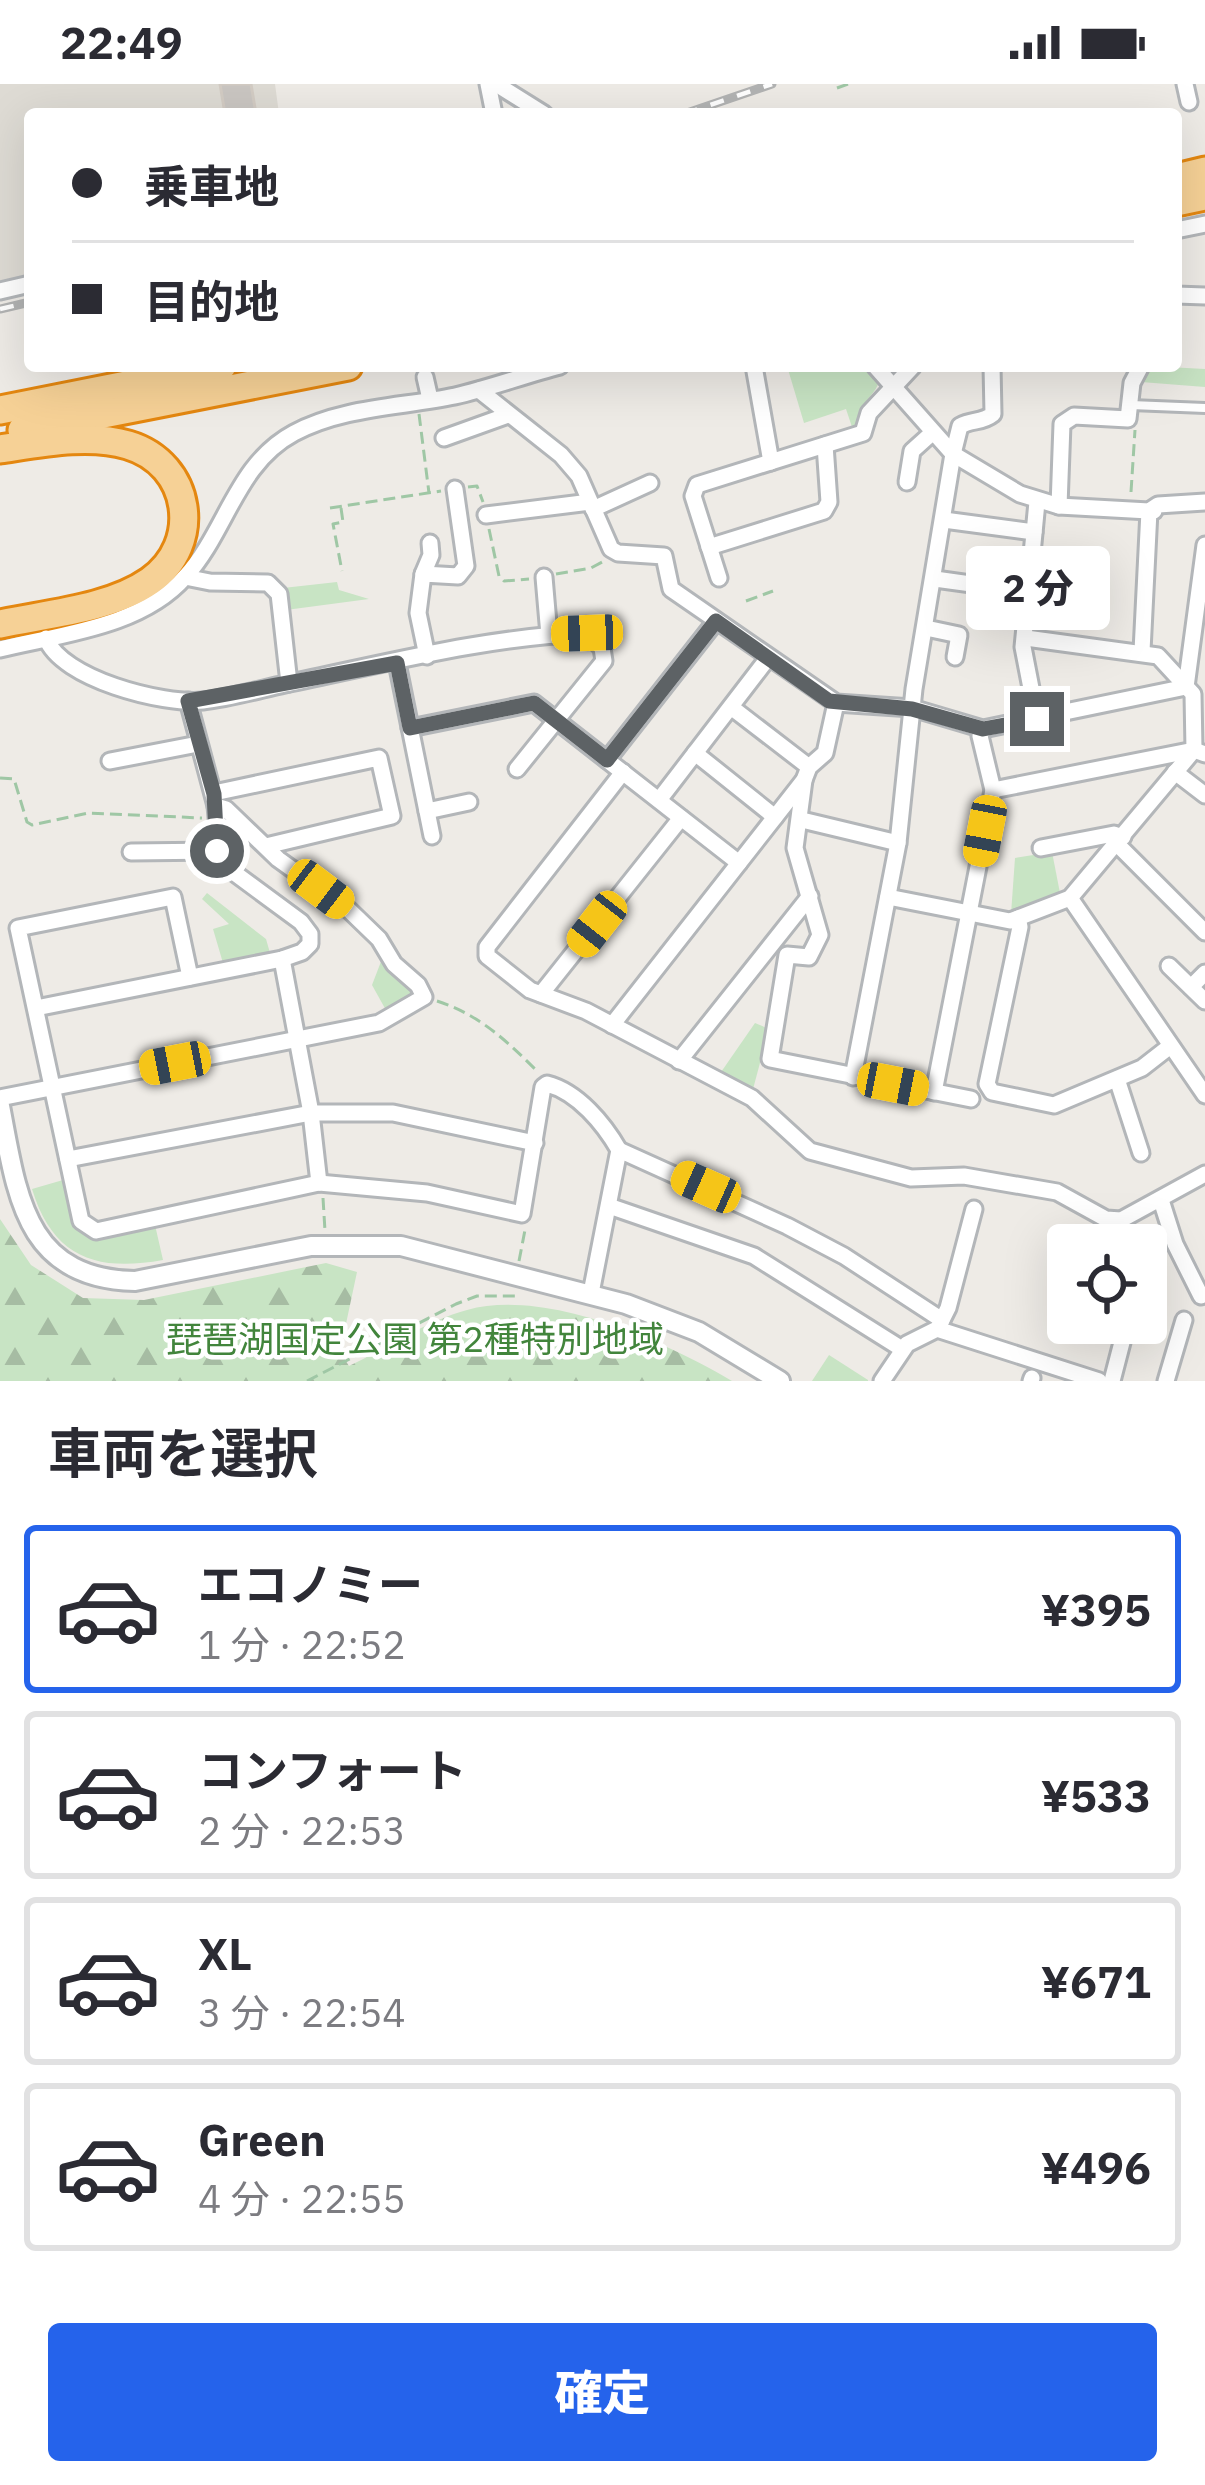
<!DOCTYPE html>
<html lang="ja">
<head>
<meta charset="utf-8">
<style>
	:root { --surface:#fff; --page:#f7f7f7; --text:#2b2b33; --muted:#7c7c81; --line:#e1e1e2; --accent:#2563eb }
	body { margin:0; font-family:"IBM Plex Sans","Noto Sans JP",sans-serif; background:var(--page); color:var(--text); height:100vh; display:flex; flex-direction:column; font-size:45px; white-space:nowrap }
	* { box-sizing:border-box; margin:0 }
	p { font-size:39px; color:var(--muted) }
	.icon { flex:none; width:66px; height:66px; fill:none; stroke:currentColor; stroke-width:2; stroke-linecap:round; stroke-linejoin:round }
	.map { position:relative; height:1297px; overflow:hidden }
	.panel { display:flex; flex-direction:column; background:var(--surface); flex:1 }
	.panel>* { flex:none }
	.guide { position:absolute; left:24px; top:24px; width:1158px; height:264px; border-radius:12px; box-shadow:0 12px 48px #0002; display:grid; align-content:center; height:264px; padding:0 48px; background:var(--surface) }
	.fabs { position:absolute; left:1047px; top:1140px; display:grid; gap:24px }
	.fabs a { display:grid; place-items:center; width:120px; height:120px; border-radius:12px; background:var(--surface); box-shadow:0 12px 48px #0002; font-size:60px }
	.end { position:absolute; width:54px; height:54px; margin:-27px; border:15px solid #5d6265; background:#fff; box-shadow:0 0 0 6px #fff }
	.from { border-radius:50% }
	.bubble { position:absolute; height:84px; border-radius:12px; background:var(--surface); box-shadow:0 12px 48px #0002; font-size:39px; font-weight:800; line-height:84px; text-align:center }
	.car { position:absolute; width:36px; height:72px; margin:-36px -18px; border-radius:15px; box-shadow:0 0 9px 3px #0007; background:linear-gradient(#f5c518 24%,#345 0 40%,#f5c518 0 76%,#345 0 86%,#f5c518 0) }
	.guide b { display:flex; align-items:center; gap:42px; height:114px; font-size:45px }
	.guide b+b { border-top:3px solid var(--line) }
	.guide i { width:30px; height:30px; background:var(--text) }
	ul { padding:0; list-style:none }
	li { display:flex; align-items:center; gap:36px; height:168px; margin:0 24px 18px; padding:0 24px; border:6px solid var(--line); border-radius:12px }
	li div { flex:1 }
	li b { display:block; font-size:45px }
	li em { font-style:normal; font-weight:800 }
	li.on { border-color:var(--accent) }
	li>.icon { width:108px; height:108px; stroke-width:1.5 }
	h2 { padding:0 48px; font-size:54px; line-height:144px }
	.button { display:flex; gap:24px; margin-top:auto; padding:24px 48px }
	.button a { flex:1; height:138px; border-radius:12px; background:var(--accent); color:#fff; font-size:48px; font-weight:800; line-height:138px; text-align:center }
	.status { display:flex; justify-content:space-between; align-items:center; height:84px; padding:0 60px; background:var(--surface); direction:ltr }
	.status svg { height:33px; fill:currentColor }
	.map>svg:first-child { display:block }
	.education { fill:#dedbd4 }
	.green { fill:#c8e4c4 }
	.forest { fill:url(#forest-firs) }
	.building { fill:#cac6c2; stroke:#d3ccc4; stroke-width:3 }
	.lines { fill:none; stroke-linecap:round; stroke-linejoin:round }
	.service-casing { stroke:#b3b6b9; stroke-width:14 }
	.minor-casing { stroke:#b3b6b9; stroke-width:21 }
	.tertiary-casing { stroke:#b3b6b9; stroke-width:24 }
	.motorway-casing { stroke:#e48710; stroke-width:33 }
	.path { stroke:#9fc7a5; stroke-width:3; stroke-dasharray:12 6; stroke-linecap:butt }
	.service { stroke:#fff; stroke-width:8 }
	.minor { stroke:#fff; stroke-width:15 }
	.tertiary { stroke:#fff; stroke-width:18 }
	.motorway { stroke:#f6d196; stroke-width:27 }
	.rail-casing { stroke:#b2b3b3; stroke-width:9 }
	.rail { stroke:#fff; stroke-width:4.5; stroke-dasharray:14; stroke-linecap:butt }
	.route { stroke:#5d6265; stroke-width:15 }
	.labels { text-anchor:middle; stroke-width:9; stroke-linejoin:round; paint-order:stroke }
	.park-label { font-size:36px; fill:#42853c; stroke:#fff }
</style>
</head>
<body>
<div class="status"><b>22:49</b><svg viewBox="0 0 49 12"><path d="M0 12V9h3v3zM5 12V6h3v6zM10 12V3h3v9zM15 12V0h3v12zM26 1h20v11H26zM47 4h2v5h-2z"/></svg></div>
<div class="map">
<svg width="1205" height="1297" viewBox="0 0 1205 1297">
	<defs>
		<pattern id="forest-firs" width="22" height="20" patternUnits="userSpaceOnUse" patternTransform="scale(3)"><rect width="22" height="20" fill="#c8e4c4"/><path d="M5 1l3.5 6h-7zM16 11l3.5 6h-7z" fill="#a6bca3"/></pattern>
	</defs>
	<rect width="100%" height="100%" fill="#eeebe6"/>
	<polygon class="education" points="0,0 275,0 279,30 30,30 30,190 0,197"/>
	<g class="green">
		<path d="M787 282H868L879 297C876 309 866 314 862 325 858 335 861 338 853 346L846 325 804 339Z"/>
		<polygon points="1149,282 1205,285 1205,303 1141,298"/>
		<polygon points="1038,495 1057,497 1052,542 1048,546 1037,542"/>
		<polygon points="337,498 339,506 369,515 286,526 283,504"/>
		<polygon points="1052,768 1060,809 1011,830 1015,774"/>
		<polygon points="207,809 266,855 270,869 223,879 213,845 229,840 202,815"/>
		<polygon points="382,875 417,910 387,928 372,901"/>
		<polygon points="755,939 769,945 752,1009 719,991"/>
		<path d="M63 1096 72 1141 92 1155 155 1141 163 1176C97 1188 53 1174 32 1105Z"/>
		<polygon points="829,1271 868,1296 868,1297 812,1297"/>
	</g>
	<path class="forest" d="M0 1135 31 1181 83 1214 144 1216 326 1179 357 1188 340 1268 349 1282C387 1264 426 1237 467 1226 545 1204 665 1257 732 1297H0Z"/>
	<polygon class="building" points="220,0 251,0 256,30 225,30"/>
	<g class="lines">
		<g class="service-casing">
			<polyline id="service" points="1131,321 1205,324"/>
		</g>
		<g class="minor-casing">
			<g id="minor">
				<polyline points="488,0 494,30"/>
				<polyline points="496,0 544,30"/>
				<polyline points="1185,0 1189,18"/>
				<polyline points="1176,146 1205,140"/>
				<polyline points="0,207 30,200"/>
				<polyline points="1176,211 1205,212"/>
				<polyline points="754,282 771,378"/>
				<polyline points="875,282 953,370 1020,410 1059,422 1149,427 1158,421 1205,418"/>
				<polyline points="425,293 430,315"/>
				<polyline points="479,306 561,371 579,392 611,465 618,469 664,472 671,505 836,619 912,624 983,645 1186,603 1205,461"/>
				<polyline points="444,354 508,331"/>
				<polyline points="907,398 912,367 932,349"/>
				<polyline points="1037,418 1023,563 1037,635"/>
				<polyline points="1059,422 1062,340 1074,332 1128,335 1132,299 1141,282"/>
				<polyline points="593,425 650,399"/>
				<polyline points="486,431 590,418"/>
				<polyline points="944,436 1034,448"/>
				<polyline points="709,463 824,427 829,418 825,361"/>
				<polyline points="423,490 431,471 430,459"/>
				<polyline points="185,493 210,498 268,499 279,510 289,599"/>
				<polyline points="544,493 549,551"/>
				<polyline points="719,494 693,412 697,401 863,349 869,329 913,282"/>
				<polyline points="935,495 1029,508"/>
				<polyline points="926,544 959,551 955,573"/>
				<path d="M46 554C61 595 163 621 203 617 230 614 258 606 285 600 384 580 485 553 587 549L602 564 604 577 517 685"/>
				<path d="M0 565C61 550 141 543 185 493 227 447 236 380 294 349 342 323 402 323 455 312 490 304 525 291 560 282"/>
				<polyline points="1142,567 1149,427 1154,427"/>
				<polyline points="427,572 418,529 423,490 458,492 466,482 455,405"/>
				<polyline points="397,579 432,752"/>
				<polyline points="731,623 809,683"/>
				<polyline points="410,644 534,619 739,779"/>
				<polyline points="695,669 775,733"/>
				<polyline points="607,676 716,537"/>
				<polyline points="110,677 198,660"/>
				<polyline points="623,688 487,863 487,872 530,906 586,927 752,1014 810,1067 911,1094 964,1092 1057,1108 1106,1135 1121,1136 1205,1090"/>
				<polyline points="1175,688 1205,711"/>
				<polyline points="804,696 795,764 820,851 809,873 787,871 770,975 971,1015"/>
				<polyline points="993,706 1194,666 1205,670"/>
				<polyline points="214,709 379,674 392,732 266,762"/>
				<polyline points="659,716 768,574"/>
				<polyline points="427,727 469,718"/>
				<polyline points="802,736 898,759"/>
				<polyline points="1117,760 1205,848"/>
				<polyline points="1041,764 1114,750 1123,753"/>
				<polyline points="131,768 217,767"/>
				<polyline points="888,813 1010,837 1070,814 1194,666 1193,610 1158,572 1026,554"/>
				<polyline points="1070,814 1205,1011"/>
				<polyline points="1018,834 1020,843 987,1000 992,1008 1054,1021 1142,984 1169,963"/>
				<polyline points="282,875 311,1029 319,1099"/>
				<polyline points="1169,882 1205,917"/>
				<path d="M190 893 173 813 18 844 81 1137 96 1147 319 1099 427 1109 522 1130 543 1003 547 1000C578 1008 604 1040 619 1066"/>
				<polyline points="1191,903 1205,889"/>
				<polyline points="541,910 681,734"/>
				<polyline points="36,924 282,875 302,868 310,860 310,850 301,838 221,779 216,722"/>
				<polyline points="612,941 804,696 809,683 825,669 836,619"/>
				<polyline points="679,977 810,812"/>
				<path d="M853 993 898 759 914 605 953 370 960 342C972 335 982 339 993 330L992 282"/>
				<polyline points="1117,995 1141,1069"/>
				<polyline points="934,1008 993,706 980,652 983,645"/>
				<polyline points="0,1014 379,939 424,913 418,901 394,880 379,855 349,826 278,775 226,725 216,722 188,617"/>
				<polyline points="68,1075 311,1029 393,1029 535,1059"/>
				<polyline points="1161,1116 1175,1160 1201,1212"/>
				<polyline points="609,1122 754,1172 902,1265"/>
				<polyline points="591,1209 619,1066 787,1142 844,1172 942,1236"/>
				<polyline points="939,1242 948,1224 974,1125"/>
				<polyline points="882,1297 907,1260 937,1245 1099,1297"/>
				<polyline points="1031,1297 1032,1294"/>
				<polyline points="1112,1297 1127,1239"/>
				<polyline points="1166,1297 1184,1236"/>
			</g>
		</g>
		<g class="tertiary-casing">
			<path id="tertiary" d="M0 1022C17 1110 24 1195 135 1197L311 1162H401L626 1220 699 1248 780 1297"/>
		</g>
		<g class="motorway-casing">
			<g id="motorway">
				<polyline points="1176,94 1205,87"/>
				<polyline points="1176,118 1205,112"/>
				<polyline points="0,326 222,282"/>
				<polyline points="22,346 348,282"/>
				<path d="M0 365C40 359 89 349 128 361 192 380 203 460 150 497 110 525 47 530 0 540"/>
			</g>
		</g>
		<g class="path">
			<polyline points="837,4 848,0"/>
			<polyline points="419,330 429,409"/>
			<polyline points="468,403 477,402 483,418"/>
			<polyline points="1131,408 1135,346"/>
			<polyline points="330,424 441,407"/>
			<polyline points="341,424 343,438 333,440 342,487"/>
			<polyline points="489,445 499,492 504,497 529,495"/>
			<polyline points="556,490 591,484 604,477"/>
			<polyline points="746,517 773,507"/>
			<polyline points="0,694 14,695 27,738 32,741 88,729 202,734"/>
			<path d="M437 917C478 930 506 956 536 986"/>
			<polyline points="323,1114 325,1147"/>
			<polyline points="519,1177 525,1146"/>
			<polyline points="307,1297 456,1220 477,1212 517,1212"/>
		</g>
		<use href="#service" class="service"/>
		<use href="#minor" class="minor"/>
		<use href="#tertiary" class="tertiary"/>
		<use href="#motorway" class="motorway"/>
		<g class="rail-casing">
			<g id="rail">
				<polyline points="684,30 772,0"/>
				<polyline points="0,225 30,218"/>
			</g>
		</g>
		<use href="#rail" class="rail"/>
	</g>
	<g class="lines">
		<polyline class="route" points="217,767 214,710 188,617 397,579 410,644 534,619 607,676 716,537 829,617 912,625 983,645 1037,635"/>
	</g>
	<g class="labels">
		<g class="park-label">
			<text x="415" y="1268">琵琶湖国定公園 第2種特別地域</text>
		</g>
	</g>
</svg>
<div class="fabs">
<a><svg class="icon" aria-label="locate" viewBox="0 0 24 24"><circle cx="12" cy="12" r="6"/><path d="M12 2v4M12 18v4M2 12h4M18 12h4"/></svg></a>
</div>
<i class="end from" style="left:217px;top:767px"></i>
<i class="end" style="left:1037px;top:635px"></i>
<div class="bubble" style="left:966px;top:462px;width:144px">2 分</div>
<i class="car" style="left:587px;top:549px;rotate:268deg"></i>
<i class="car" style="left:985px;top:747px;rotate:191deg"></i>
<i class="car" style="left:321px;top:805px;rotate:127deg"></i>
<i class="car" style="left:597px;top:840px;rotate:218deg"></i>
<i class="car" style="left:175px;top:979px;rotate:259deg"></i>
<i class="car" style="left:893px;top:1000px;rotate:101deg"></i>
<i class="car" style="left:706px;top:1103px;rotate:294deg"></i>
<div class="guide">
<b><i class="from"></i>乗車地</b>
<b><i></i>目的地</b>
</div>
</div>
<section class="panel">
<h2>車両を選択</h2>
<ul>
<li class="on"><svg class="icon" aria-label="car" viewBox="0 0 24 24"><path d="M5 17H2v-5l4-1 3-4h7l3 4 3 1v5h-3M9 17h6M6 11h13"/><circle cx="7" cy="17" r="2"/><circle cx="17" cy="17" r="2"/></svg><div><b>エコノミー</b><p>1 分 · 22:52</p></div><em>¥395</em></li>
<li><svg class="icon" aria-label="car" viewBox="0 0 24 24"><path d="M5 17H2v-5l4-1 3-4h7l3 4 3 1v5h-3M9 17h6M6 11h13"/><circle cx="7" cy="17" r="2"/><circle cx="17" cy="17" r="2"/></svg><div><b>コンフォート</b><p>2 分 · 22:53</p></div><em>¥533</em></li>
<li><svg class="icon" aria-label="car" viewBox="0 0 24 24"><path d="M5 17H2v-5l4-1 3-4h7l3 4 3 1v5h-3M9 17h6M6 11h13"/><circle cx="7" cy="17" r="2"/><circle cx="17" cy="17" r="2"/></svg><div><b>XL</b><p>3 分 · 22:54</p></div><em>¥671</em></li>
<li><svg class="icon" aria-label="car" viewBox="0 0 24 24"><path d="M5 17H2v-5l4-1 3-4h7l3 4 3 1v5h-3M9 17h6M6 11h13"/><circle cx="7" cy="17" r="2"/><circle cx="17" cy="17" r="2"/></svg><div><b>Green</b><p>4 分 · 22:55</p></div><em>¥496</em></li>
</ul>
<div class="button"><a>確定</a></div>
</section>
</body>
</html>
